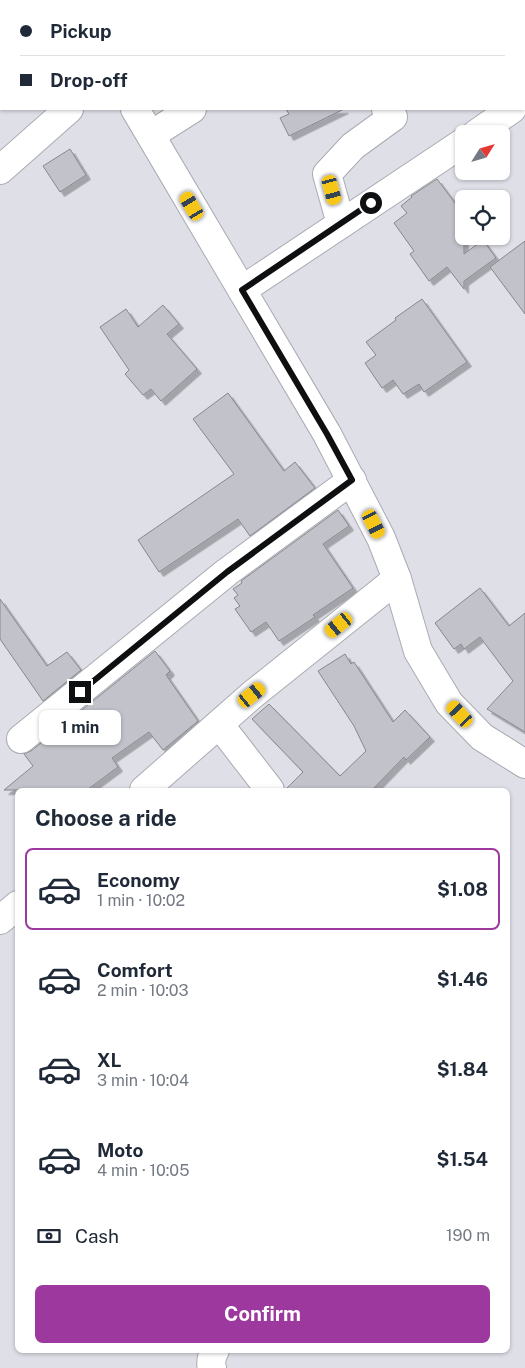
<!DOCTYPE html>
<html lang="en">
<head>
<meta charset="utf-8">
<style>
	:root { --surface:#fff; --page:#f2f2f3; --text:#1f2937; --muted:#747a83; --line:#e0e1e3; --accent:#9c389e }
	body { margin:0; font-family:"Public Sans",sans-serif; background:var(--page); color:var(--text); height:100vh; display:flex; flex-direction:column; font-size:19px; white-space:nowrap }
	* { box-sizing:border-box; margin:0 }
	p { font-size:16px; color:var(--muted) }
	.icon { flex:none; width:28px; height:28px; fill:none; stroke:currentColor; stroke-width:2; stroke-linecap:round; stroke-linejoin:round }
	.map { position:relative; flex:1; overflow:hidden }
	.sheet { position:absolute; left:15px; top:788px; width:495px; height:565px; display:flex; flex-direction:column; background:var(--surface); border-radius:8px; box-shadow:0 1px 4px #0004 }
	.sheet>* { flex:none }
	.guide { position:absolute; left:0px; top:0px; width:525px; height:110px; box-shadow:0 1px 4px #0004; display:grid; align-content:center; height:110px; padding:0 20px; background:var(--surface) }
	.needle { width:32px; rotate:53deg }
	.buttons { position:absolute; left:455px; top:125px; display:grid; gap:10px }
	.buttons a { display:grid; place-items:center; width:55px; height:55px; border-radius:8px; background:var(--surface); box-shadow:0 1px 4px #0004; font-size:25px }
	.end { position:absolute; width:22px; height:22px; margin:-11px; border:6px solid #0e0f11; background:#fff; box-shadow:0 0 0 2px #fff }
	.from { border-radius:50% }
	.bubble { position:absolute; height:35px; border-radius:8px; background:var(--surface); box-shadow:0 1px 4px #0004; font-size:16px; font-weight:700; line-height:35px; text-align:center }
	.car { position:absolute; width:15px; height:30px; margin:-15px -8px; border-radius:6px; box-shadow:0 0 4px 1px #0007; background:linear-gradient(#f5c518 24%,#345 0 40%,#f5c518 0 76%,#345 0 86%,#f5c518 0) }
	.guide b { display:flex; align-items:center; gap:18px; height:48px; font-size:19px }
	.guide b+b { border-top:1px solid var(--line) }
	.guide i { width:12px; height:12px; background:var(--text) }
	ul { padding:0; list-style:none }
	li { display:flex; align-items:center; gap:15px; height:82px; margin:0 10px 8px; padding:0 10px; border:2px solid transparent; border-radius:8px }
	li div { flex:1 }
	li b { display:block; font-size:19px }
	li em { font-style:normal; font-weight:700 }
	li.selected { border-color:var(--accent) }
	li>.icon { width:45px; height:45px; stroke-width:1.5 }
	h2 { padding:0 20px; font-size:22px; line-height:60px }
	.pay { display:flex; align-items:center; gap:12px; height:55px; padding:0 20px; font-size:19px }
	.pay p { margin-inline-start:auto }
	.cta { display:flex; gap:10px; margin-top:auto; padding:10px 20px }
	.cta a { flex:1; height:58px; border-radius:8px; background:var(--accent); color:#fff; font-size:20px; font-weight:700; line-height:58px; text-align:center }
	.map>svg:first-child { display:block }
	.building { fill:#c2c3ca; stroke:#87878e; filter:url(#shadow) }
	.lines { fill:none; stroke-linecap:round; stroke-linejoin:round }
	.minor-casing { stroke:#aaabb3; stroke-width:30 }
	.minor { stroke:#fff; stroke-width:28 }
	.route { stroke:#0e0f11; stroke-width:6 }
</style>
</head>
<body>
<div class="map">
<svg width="525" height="1368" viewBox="0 0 525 1368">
	<defs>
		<filter id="shadow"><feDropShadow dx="4.5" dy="4.5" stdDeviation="0" flood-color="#0004"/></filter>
	</defs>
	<rect width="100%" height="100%" fill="#dedfe7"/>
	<g class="building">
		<polygon points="286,109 344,109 289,136 280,118 289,114"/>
		<polygon points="70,149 86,175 60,192 43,166"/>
		<polygon points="437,179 464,215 464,254 483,240 496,258 464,281 464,289 447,267 429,281 410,254 414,251 394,223 407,213 401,206 412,197 411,196"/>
		<polygon points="525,241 525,314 490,267"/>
		<polygon points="422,299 467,362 424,392 419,384 403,394 393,380 382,388 365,363 376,355 366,342 396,320 395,318"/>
		<polygon points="163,305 179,324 167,334 197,369 161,401 151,389 143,395 125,374 129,370 100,327 126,309 138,327"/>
		<polygon points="228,393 284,471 295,462 315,488 250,536 238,519 159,572 138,540 234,474 193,419"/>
		<polygon points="338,510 349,526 323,544 353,588 313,615 315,617 279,641 266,622 251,632 235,609 240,606 234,598 238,595 233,589 242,583 241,581"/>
		<polygon points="480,588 509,626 525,613 525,732 487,709 513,681 480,637 464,649 461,644 454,649 435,623"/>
		<polygon points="0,599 47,666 67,652 81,670 43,701 0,639"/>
		<polygon points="155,651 170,671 166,675 198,721 163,750 149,732 112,758 118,767 87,790 4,790 33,766 24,754 31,751"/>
		<polygon points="345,654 351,664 354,662 393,722 405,710 430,737 406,760 404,757 372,790 285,790 303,772 252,719 269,704 340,776 366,751 354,726 318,671"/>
	</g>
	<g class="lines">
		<g class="minor-casing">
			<g id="minor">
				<polyline points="69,0 70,1"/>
				<polyline points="359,1 361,0"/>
				<polyline points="524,61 524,75"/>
				<polyline points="135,109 327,434 381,538 397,579 418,651 449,703 482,737 525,764"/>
				<polyline points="476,134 512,109"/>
				<polyline points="151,135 192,109"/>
				<polyline points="0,170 69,109"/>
				<polyline points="341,224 327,174 353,146 393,117 386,109"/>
				<polyline points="242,290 464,142"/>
				<polyline points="219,724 270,790"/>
				<polyline points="21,739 227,572 352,480"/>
				<polyline points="144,790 252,695 397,579"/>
				<polyline points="0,920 18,905"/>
				<path d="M212 1368C210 1362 212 1356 215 1350"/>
			</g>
		</g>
		<use href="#minor" class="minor"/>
	</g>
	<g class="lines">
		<polyline class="route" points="80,692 227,572 352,480 327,434 242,290 371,203"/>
	</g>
</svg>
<div class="buttons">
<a><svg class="needle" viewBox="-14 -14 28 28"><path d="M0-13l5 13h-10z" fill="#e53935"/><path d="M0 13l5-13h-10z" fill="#747a83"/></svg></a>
<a><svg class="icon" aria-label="locate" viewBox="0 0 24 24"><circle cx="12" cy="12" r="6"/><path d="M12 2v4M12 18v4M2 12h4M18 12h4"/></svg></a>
</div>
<i class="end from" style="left:371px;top:203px"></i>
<i class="end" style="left:80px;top:692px"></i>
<div class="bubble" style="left:39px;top:710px;width:82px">1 min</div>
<i class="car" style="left:332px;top:190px;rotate:165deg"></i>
<i class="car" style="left:192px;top:206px;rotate:329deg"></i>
<i class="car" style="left:374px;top:524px;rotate:153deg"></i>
<i class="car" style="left:339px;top:625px;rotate:231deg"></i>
<i class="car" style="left:252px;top:695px;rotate:51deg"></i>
<i class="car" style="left:460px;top:714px;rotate:317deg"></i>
<div class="guide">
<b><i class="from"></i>Pickup</b>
<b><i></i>Drop-off</b>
</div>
<section class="sheet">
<h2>Choose a ride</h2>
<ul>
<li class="selected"><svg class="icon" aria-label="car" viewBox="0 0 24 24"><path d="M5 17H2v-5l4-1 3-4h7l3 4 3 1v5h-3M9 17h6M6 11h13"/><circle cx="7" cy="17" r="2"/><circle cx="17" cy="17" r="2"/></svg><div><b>Economy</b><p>1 min · 10:02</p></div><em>$1.08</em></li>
<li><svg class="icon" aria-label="car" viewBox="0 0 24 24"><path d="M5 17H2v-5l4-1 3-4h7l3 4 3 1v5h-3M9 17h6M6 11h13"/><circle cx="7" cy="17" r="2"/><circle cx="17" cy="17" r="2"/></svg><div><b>Comfort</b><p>2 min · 10:03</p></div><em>$1.46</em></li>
<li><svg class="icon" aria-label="car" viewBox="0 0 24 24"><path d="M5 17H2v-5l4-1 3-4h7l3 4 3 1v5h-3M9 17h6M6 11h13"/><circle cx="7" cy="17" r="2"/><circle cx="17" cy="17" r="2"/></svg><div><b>XL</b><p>3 min · 10:04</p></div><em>$1.84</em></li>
<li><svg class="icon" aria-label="car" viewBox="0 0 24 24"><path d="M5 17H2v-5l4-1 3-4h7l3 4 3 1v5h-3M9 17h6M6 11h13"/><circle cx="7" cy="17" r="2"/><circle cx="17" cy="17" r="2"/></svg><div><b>Moto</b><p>4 min · 10:05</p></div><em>$1.54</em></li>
</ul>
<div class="pay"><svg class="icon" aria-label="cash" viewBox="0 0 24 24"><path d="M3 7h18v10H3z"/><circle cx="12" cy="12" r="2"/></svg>Cash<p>190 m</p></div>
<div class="cta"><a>Confirm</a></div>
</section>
</div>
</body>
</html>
